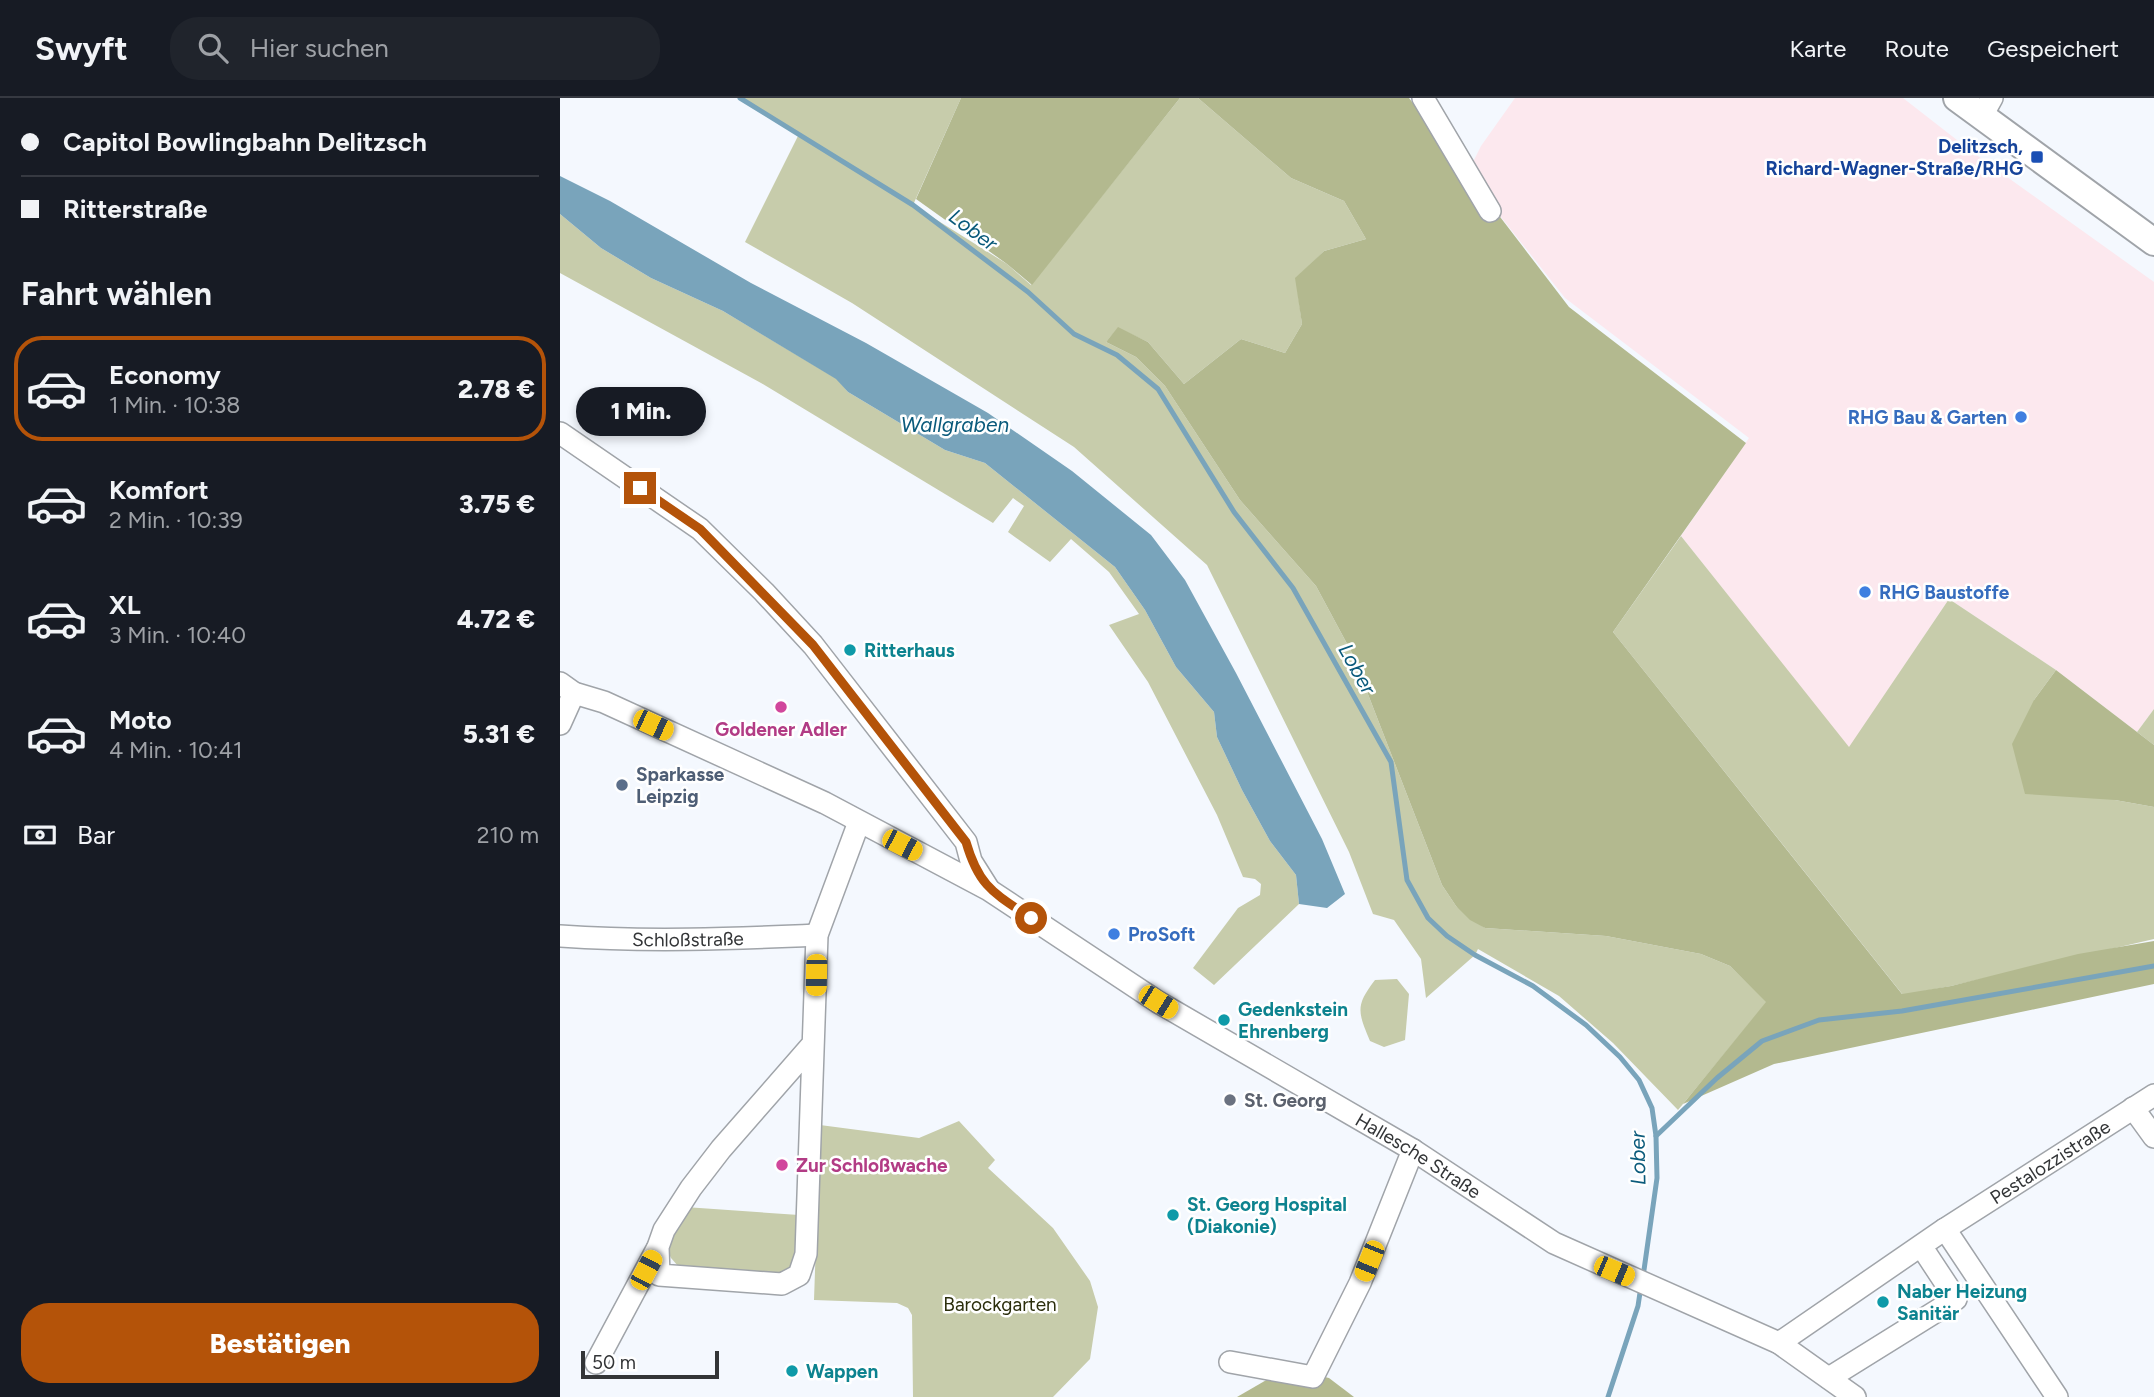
<!DOCTYPE html>
<html lang="de">
<head>
<meta charset="utf-8">
<style>
	:root { --surface:#171b24; --page:#20242c; --text:#f1f3f6; --muted:#9ea1a6; --line:#363941; --accent:#b45309 }
	body { margin:0; font-family:Figtree,sans-serif; background:var(--page); color:var(--text); height:100vh; display:flex; flex-direction:column; font-size:26px; white-space:nowrap }
	* { box-sizing:border-box; margin:0 }
	p { font-size:23px; color:var(--muted) }
	.icon { flex:none; width:38px; height:38px; fill:none; stroke:currentColor; stroke-width:2; stroke-linecap:round; stroke-linejoin:round }
	.map { position:relative; flex:1; overflow:hidden }
	.panel { display:flex; flex-direction:column; background:var(--surface); width:560px }
	.panel>* { flex:none }
	.banner { display:grid; align-content:center; height:154px; padding:0 21px; background:var(--surface) }
	.scale { position:absolute; left:21px; bottom:18px; width:138px; box-sizing:border-box; padding-left:7px; border:4px solid #333537; border-top:0; font-size:19px; line-height:24px; white-space:nowrap; color:#333537; -webkit-text-stroke:5px #fff; paint-order:stroke }
	.end { position:absolute; width:32px; height:32px; margin:-16px; border:9px solid #b45309; background:#fff; box-shadow:0 0 0 4px #fff }
	.from { border-radius:50% }
	.bubble { position:absolute; height:49px; border-radius:24px; background:var(--surface); box-shadow:0 4px 10px #0003; font-size:23px; font-weight:800; line-height:49px; text-align:center }
	.car { position:absolute; width:21px; height:42px; margin:-21px -10px; border-radius:9px; box-shadow:0 0 5px 2px #0007; background:linear-gradient(#f5c518 24%,#345 0 40%,#f5c518 0 76%,#345 0 86%,#f5c518 0) }
	.banner b { display:flex; align-items:center; gap:24px; height:66px; font-size:26px }
	.banner b+b { border-top:2px solid var(--line) }
	.banner i { width:18px; height:18px; background:var(--text) }
	ul { padding:0; list-style:none }
	li { display:flex; align-items:center; gap:21px; height:105px; margin:0 14px 10px; padding:0 7px; border:4px solid transparent; border-radius:28px }
	li div { flex:1 }
	li b { display:block; font-size:26px }
	li em { font-style:normal; font-weight:800 }
	li.on { border-color:var(--accent) }
	li>.icon { width:63px; height:63px; stroke-width:1.5 }
	h2 { padding:0 21px; font-size:32px; line-height:84px }
	.pay { display:flex; align-items:center; gap:18px; height:77px; padding:0 21px; font-size:26px }
	.pay p { margin-inline-start:auto }
	.action { display:flex; gap:14px; margin-top:auto; padding:14px 21px }
	.action a { flex:1; height:80px; border-radius:28px; background:var(--accent); color:#fff; font-size:28px; font-weight:800; line-height:80px; text-align:center }
	header { display:flex; align-items:center; gap:42px; box-sizing:border-box; height:98px; padding:0 35px; background:var(--surface); border-bottom:2px solid var(--line) }
	header strong { font-size:33px }
	nav { display:flex; gap:38px; margin-inline-start:auto; font-size:24px }
	.search { width:490px; height:63px; background:var(--page); display:flex; align-items:center; gap:18px; box-sizing:border-box; padding:0 24px; border-radius:28px; color:var(--muted); font-size:26px }
	main { display:flex; flex:1; min-height:0 }
	.map>svg:first-child { display:block }
	.industrial { fill:#fce8ee }
	.green { fill:#c7ccab }
	.forest { fill:#b3b98f }
	.water { fill:#79a4bb }
	.lines { fill:none; stroke-linecap:round; stroke-linejoin:round }
	.stream { stroke:#79a4bb; stroke-width:5 }
	.minor-casing { stroke:#a0a4a9; stroke-width:24 }
	.tertiary-casing { stroke:#a0a4a9; stroke-width:30 }
	.minor { stroke:#fff; stroke-width:21 }
	.tertiary { stroke:#fff; stroke-width:26 }
	.route { stroke:#b45309; stroke-width:9 }
	.transit-dot { fill:#1a4fb4; stroke:#fff; stroke-width:2.5 }
	.shop-dot { fill:#3f7fe0; stroke:#fff; stroke-width:2.5 }
	.culture-dot { fill:#0f9aa8; stroke:#fff; stroke-width:2.5 }
	.hotel-dot { fill:#d1479c; stroke:#fff; stroke-width:2.5 }
	.service-dot { fill:#5c6f8a; stroke:#fff; stroke-width:2.5 }
	.worship-dot { fill:#6b7280; stroke:#fff; stroke-width:2.5 }
	.labels { text-anchor:middle; stroke-width:5; stroke-linejoin:round; paint-order:stroke }
	.transit-label { font-size:19px; font-weight:bold; fill:#164399; stroke:#fff; text-anchor:end }
	.shop-label { font-size:19px; font-weight:bold; fill:#366cbe; stroke:#fff; text-anchor:start }
	.culture-label { font-size:19px; font-weight:bold; fill:#0d838f; stroke:#fff; text-anchor:start }
	.hotel-label { font-size:19px; font-weight:bold; fill:#b23c85; stroke:#fff }
	.service-label { font-size:19px; font-weight:bold; fill:#4e5e75; stroke:#fff; text-anchor:start }
	.street-label { font-size:19px; fill:#333537; stroke:#fff }
	.worship-label { font-size:19px; font-weight:bold; fill:#5b616d; stroke:#fff; text-anchor:start }
	.park-label { font-size:19px; fill:#2b2e0c; stroke:#fff }
	.water-label { font-size:21px; font-style:italic; fill:#0a5a7b; stroke:#fff }
</style>
</head>
<body>
<header>
<strong>Swyft</strong>
<div class="search"><svg class="icon" aria-label="search" viewBox="0 0 24 24"><circle cx="10" cy="10" r="6"/><path d="M15 15l6 6"/></svg>Hier suchen</div>
<nav><a>Karte</a><a>Route</a><a>Gespeichert</a></nav>
</header>
<main>
<section class="panel">
<div class="banner">
<b><i class="from"></i>Capitol Bowlingbahn Delitzsch</b>
<b><i></i>Ritterstraße</b>
</div>
<h2>Fahrt wählen</h2>
<ul>
<li class="on"><svg class="icon" aria-label="car" viewBox="0 0 24 24"><path d="M5 17H2v-5l4-1 3-4h7l3 4 3 1v5h-3M9 17h6M6 11h13"/><circle cx="7" cy="17" r="2"/><circle cx="17" cy="17" r="2"/></svg><div><b>Economy</b><p>1 Min. · 10:38</p></div><em>2.78 €</em></li>
<li><svg class="icon" aria-label="car" viewBox="0 0 24 24"><path d="M5 17H2v-5l4-1 3-4h7l3 4 3 1v5h-3M9 17h6M6 11h13"/><circle cx="7" cy="17" r="2"/><circle cx="17" cy="17" r="2"/></svg><div><b>Komfort</b><p>2 Min. · 10:39</p></div><em>3.75 €</em></li>
<li><svg class="icon" aria-label="car" viewBox="0 0 24 24"><path d="M5 17H2v-5l4-1 3-4h7l3 4 3 1v5h-3M9 17h6M6 11h13"/><circle cx="7" cy="17" r="2"/><circle cx="17" cy="17" r="2"/></svg><div><b>XL</b><p>3 Min. · 10:40</p></div><em>4.72 €</em></li>
<li><svg class="icon" aria-label="car" viewBox="0 0 24 24"><path d="M5 17H2v-5l4-1 3-4h7l3 4 3 1v5h-3M9 17h6M6 11h13"/><circle cx="7" cy="17" r="2"/><circle cx="17" cy="17" r="2"/></svg><div><b>Moto</b><p>4 Min. · 10:41</p></div><em>5.31 €</em></li>
</ul>
<div class="pay"><svg class="icon" aria-label="cash" viewBox="0 0 24 24"><path d="M3 7h18v10H3z"/><circle cx="12" cy="12" r="2"/></svg>Bar<p>210 m</p></div>
<div class="action"><a>Bestätigen</a></div>
</section>
<div class="map">
<svg width="1594" height="1299" viewBox="0 0 1594 1299">
	<rect width="100%" height="100%" fill="#f4f8fe"/>
	<polygon class="industrial" points="955,0 1343,0 1415,56 1594,184 1594,611 1577,634 1496,572 1389,501 1289,650 1121,438 1189,340 1005,200 907,76 921,48"/>
	<g class="green">
		<polygon points="180,0 401,0 353,107 447,166 471,187 620,0 638,0 731,80 784,103 806,141 764,153 736,180 742,226 725,255 681,241 624,286 588,244 558,230 546,244 576,259 605,288 680,402 756,488 792,555 882,787 896,808 925,830 1046,838 1141,856 1170,868 1207,904 1118,1012 1053,945 999,898 918,851 915,857 866,900 861,861 834,822 813,816 789,754 647,467 514,349 292,205 185,144 239,36"/>
		<polygon points="0,116 41,150 91,180 163,213 277,281 288,294 385,352 425,365 555,469 585,512 616,569 654,614 657,639 682,692 710,743 736,777 739,806 654,887 633,870 678,810 700,797 701,786 695,781 683,779 657,717 588,584 549,527 579,516 549,474 511,441 490,464 448,434 464,408 453,400 433,425 201,285 0,175"/>
		<polygon points="1121,438 1289,649 1389,501 1496,572 1474,602 1555,702 1594,709 1594,841 1391,888 1343,897 1053,534"/>
		<polygon points="1594,611 1594,647 1577,634"/>
		<path d="M837 881 849 896 845 942 824 949 810 943C798 914 795 908 815 882Z"/>
		<polygon points="399,1023 435,1062 428,1070 493,1130 530,1183 538,1209 530,1261 493,1299 353,1299 352,1217 348,1210 337,1205 254,1202 260,1027 359,1040"/>
		<polygon points="125,1109 239,1117 236,1163 228,1172 217,1176 118,1168 111,1160 106,1150"/>
	</g>
	<g class="forest">
		<polygon points="401,0 620,0 472,187 447,166 356,101"/>
		<polygon points="638,0 849,0 1009,209 1186,345 1053,534 1342,896 1391,888 1518,856 1594,843 1594,886 1214,966 1123,1006 1206,904 1170,868 1141,856 1046,838 925,830 910,822 896,808 882,787 792,555 756,488 680,402 605,288 576,259 546,244 558,229 588,244 624,286 681,241 725,255 742,226 735,180 764,153 806,141 784,103 731,80"/>
		<polygon points="1496,572 1594,647 1594,709 1555,702 1465,696 1452,646 1474,602"/>
		<polygon points="727,1270 769,1280 794,1299 677,1299"/>
	</g>
	<polygon class="water" points="0,78 50,103 191,185 306,245 428,315 512,373 591,437 625,482 676,575 762,741 785,796 767,810 739,806 736,777 710,743 682,692 657,639 654,614 616,569 585,512 555,469 425,365 385,352 288,294 276,281 163,213 91,180 41,150 0,116"/>
	<g class="lines">
		<g class="stream">
			<polyline points="180,0 353,107 468,194 514,236 557,257 598,291 674,414 733,490 831,664 847,782 868,820 887,838 915,857 973,888 1026,927 1060,959 1079,982 1092,1010 1096,1038 1097,1080 1083,1179"/>
			<polyline points="1096,1038 1157,980 1202,943 1259,922 1342,913 1594,868"/>
			<polyline points="1048,1299 1078,1208 1081,1188"/>
		</g>
		<g class="minor-casing">
			<g id="minor">
				<polyline points="863,0 930,113"/>
				<polyline points="1422,18 1432,0"/>
				<polyline points="0,335 140,431 204,494 253,547 406,744 411,763 428,790"/>
				<path id="s1" d="M0 585 14 595 44 604 265 705 429 792 598 904 853 1052 994 1145 1219 1245 1295 1299"/>
				<polyline points="0,626 14,595"/>
				<path id="s2" d="M0 838C85 844 171 841 257 837"/>
				<polyline points="252,947 161,1051 131,1090 104,1132 98,1149 99,1177 222,1186 239,1177 246,1156 257,837 299,724"/>
				<polyline points="1573,1010 1594,1039"/>
				<polyline points="1385,1131 1497,1299"/>
				<path id="s3" d="M1219 1245 1385 1131 1594 997"/>
				<polyline points="670,1264 753,1279 800,1185 853,1052"/>
				<polyline points="36,1265 97,1151"/>
				<polyline points="1269,1280 1396,1201 1367,1157"/>
			</g>
		</g>
		<g class="tertiary-casing">
			<polyline id="tertiary" points="1397,0 1594,144"/>
		</g>
		<use href="#minor" class="minor"/>
		<use href="#tertiary" class="tertiary"/>
	</g>
	<g class="lines">
		<path class="route" d="M80 390 140 431 253 547 406 744C419 789 434 795 471 820"/>
	</g>
	<rect class="transit-dot" x="1470" y="52" width="14" height="14" rx="3.5"/>
	<g class="shop-dot">
		<circle cx="1461" cy="319" r="7"/>
		<circle cx="1305" cy="494" r="7"/>
		<circle cx="554" cy="836" r="7"/>
	</g>
	<g class="culture-dot">
		<circle cx="290" cy="552" r="7"/>
		<circle cx="664" cy="922" r="7"/>
		<circle cx="613" cy="1117" r="7"/>
		<circle cx="1323" cy="1204" r="7"/>
		<circle cx="232" cy="1273" r="7"/>
	</g>
	<g class="hotel-dot">
		<circle cx="221" cy="609" r="7"/>
		<circle cx="222" cy="1067" r="7"/>
	</g>
	<circle class="service-dot" cx="62" cy="687" r="7"/>
	<circle class="worship-dot" cx="670" cy="1002" r="7"/>
	<g class="labels">
		<g class="transit-label">
			<text x="1463" y="55">Delitzsch,<tspan x="1463" dy="22">Richard-Wagner-Straße/RHG</tspan></text>
		</g>
		<g class="shop-label">
			<text x="1447" y="326" text-anchor="end">RHG Bau &amp; Garten</text>
			<text x="1319" y="501">RHG Baustoffe</text>
			<text x="568" y="843">ProSoft</text>
		</g>
		<g class="culture-label">
			<text x="304" y="559">Ritterhaus</text>
			<text x="678" y="918">Gedenkstein<tspan x="678" dy="22">Ehrenberg</tspan></text>
			<text x="627" y="1113">St. Georg Hospital<tspan x="627" dy="22">(Diakonie)</tspan></text>
			<text x="1337" y="1200">Naber Heizung<tspan x="1337" dy="22">Sanitär</tspan></text>
			<text x="246" y="1280">Wappen</text>
		</g>
		<g class="hotel-label">
			<text x="221" y="638">Goldener Adler</text>
			<text x="236" y="1074" text-anchor="start">Zur Schloßwache</text>
		</g>
		<g class="service-label">
			<text x="76" y="683">Sparkasse<tspan x="76" dy="22">Leipzig</tspan></text>
		</g>
		<g class="street-label">
			<text dy="7" stroke="none"><textPath href="#s2" startOffset="128">Schloßstraße</textPath></text>
			<text dy="7" stroke="none"><textPath href="#s1" startOffset="982">Hallesche Straße</textPath></text>
			<text dy="7" stroke="none"><textPath href="#s3" startOffset="326">Pestalozzistraße</textPath></text>
		</g>
		<g class="worship-label">
			<text x="684" y="1009">St. Georg</text>
		</g>
		<g class="park-label">
			<text x="440" y="1213">Barockgarten</text>
		</g>
		<g class="water-label">
			<text transform="translate(413 132) rotate(37)" y="7">Lober</text>
			<text x="395" y="334">Wallgraben</text>
			<text transform="translate(797 571) rotate(61)" y="7">Lober</text>
			<text transform="translate(1078 1060) rotate(-91)" y="7">Lober</text>
		</g>
	</g>
</svg>
<div class="scale">50 m</div>
<i class="end from" style="left:471px;top:820px"></i>
<i class="end" style="left:80px;top:390px"></i>
<div class="bubble" style="left:16px;top:289px;width:130px">1 Min.</div>
<i class="car" style="left:93px;top:627px;rotate:115deg"></i>
<i class="car" style="left:342px;top:747px;rotate:117deg"></i>
<i class="car" style="left:256px;top:877px;rotate:181deg"></i>
<i class="car" style="left:598px;top:904px;rotate:122deg"></i>
<i class="car" style="left:809px;top:1163px;rotate:202deg"></i>
<i class="car" style="left:86px;top:1172px;rotate:28deg"></i>
<i class="car" style="left:1054px;top:1173px;rotate:113deg"></i>
</div>
</main>
</body>
</html>
